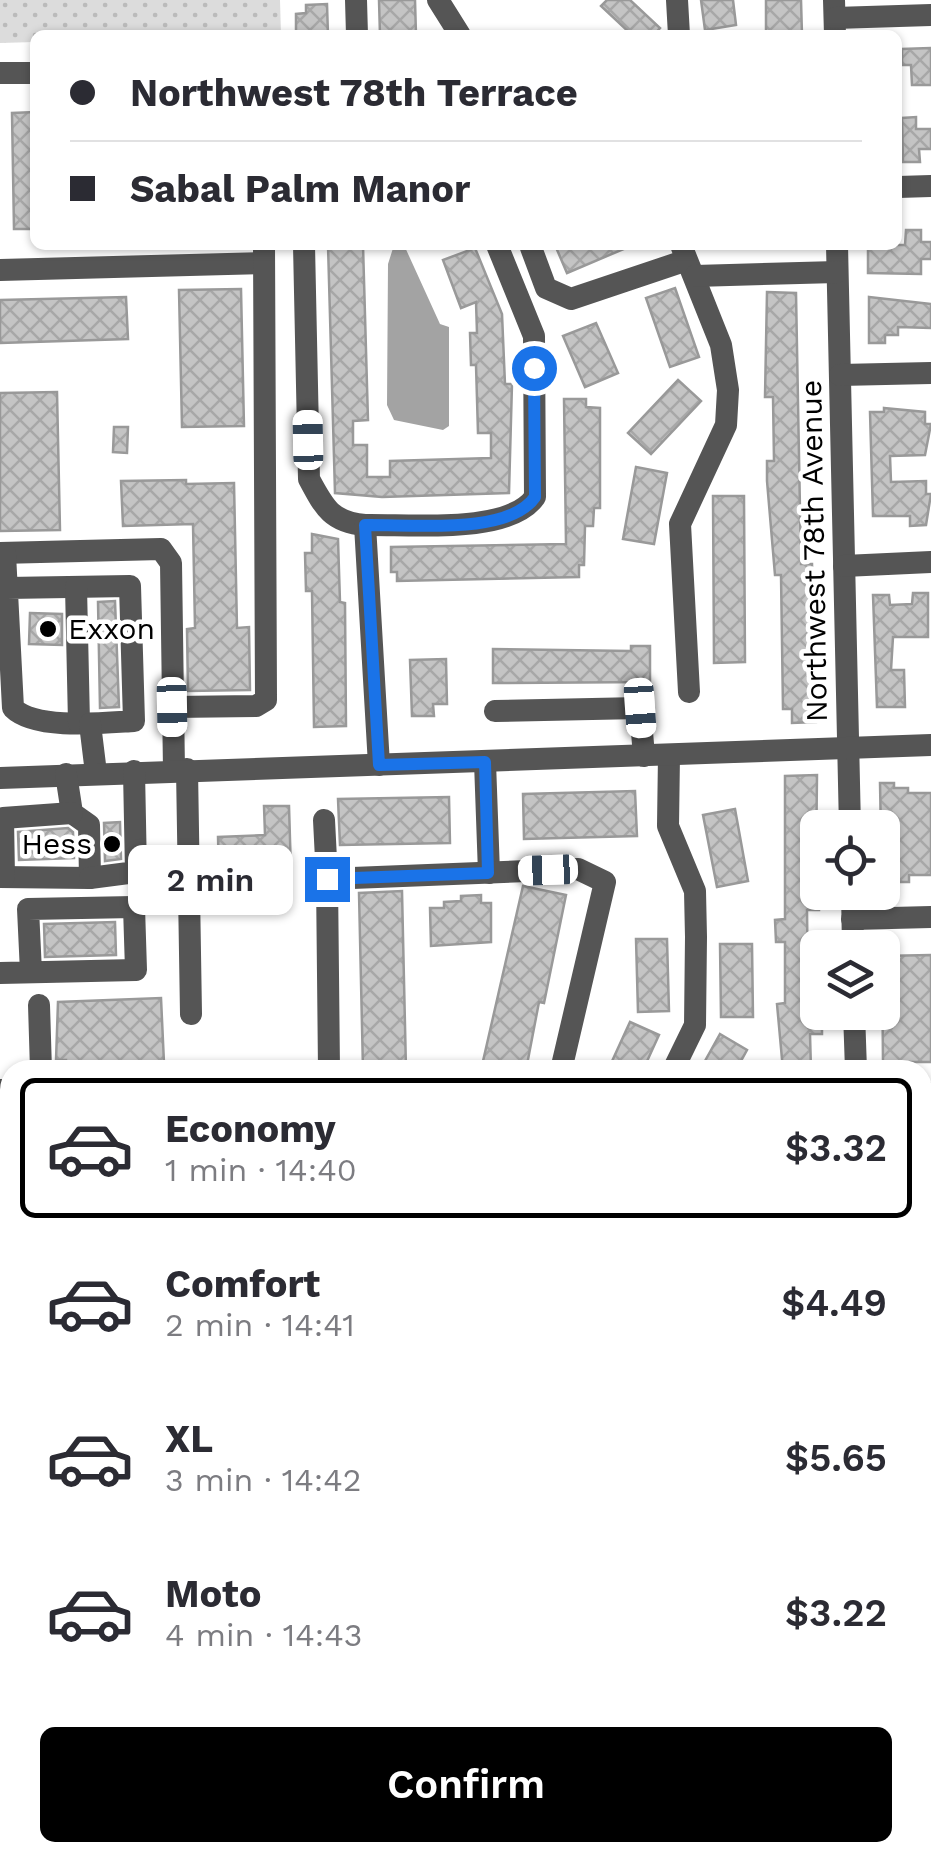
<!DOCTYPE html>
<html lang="en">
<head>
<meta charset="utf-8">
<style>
	:root { --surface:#fff; --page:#f2f2f3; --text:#2b2b33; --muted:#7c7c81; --line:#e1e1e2; --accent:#000 }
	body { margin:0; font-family:"Work Sans",sans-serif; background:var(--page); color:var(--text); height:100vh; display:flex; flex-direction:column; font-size:38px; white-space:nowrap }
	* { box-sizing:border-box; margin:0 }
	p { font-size:32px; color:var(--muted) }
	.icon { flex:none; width:55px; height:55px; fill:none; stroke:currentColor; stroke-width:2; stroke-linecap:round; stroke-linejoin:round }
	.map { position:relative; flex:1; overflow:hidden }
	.panel { position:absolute; left:0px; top:1060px; width:932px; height:802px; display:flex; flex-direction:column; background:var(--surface); border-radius:30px 30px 0 0; box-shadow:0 2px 8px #0004 }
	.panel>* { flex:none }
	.hud { position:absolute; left:30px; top:30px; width:872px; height:220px; border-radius:15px; box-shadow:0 2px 8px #0004; display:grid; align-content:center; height:220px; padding:0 40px; background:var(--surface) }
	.fabs { position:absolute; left:800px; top:810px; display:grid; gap:20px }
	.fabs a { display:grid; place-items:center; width:100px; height:100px; border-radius:15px; background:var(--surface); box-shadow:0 2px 8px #0004; font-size:50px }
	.end { position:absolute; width:45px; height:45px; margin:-22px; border:12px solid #1a73e8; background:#fff; box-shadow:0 0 0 5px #fff }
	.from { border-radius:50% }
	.bubble { position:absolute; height:70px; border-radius:15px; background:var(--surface); box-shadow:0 2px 8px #0004; font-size:32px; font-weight:600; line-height:70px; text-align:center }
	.car { position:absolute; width:30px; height:60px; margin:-30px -15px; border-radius:12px; box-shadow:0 0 8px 2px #0007; background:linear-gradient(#fff 24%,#345 0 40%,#fff 0 76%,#345 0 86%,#fff 0) }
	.hud b { display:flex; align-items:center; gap:35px; height:95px; font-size:38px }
	.hud b+b { border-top:2px solid var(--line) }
	.hud i { width:25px; height:25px; background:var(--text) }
	ul { padding:18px 0 0; list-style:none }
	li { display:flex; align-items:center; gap:30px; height:140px; margin:0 20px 15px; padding:0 20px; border:5px solid transparent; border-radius:15px }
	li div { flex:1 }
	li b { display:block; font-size:38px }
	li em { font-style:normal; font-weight:600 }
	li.current { border-color:var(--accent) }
	li>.icon { width:90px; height:90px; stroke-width:1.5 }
	.button { display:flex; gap:20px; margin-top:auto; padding:20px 40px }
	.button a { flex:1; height:115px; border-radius:15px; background:var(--accent); color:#fff; font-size:40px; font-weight:600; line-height:115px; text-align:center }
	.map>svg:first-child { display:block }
	.grass { fill:url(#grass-dots) }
	.water { fill:#a3a3a3 }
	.building { fill:url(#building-cross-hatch); stroke:#999; stroke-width:2.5 }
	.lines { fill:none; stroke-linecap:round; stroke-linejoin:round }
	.major-casing { stroke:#dbdbdb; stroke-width:30 }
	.minor { stroke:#555; stroke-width:22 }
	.major { stroke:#000; stroke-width:25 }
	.route { stroke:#1a73e8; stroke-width:12 }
	.poi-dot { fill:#000; stroke:#fff; stroke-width:4 }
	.labels { text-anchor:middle; stroke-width:9; stroke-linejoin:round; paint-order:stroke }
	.street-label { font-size:30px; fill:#000; stroke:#fff }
	.poi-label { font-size:30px; fill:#000; stroke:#fff; text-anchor:start }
</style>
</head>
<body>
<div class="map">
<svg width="931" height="1862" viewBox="0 0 931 1862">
	<defs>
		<pattern id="grass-dots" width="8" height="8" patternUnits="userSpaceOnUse" patternTransform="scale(2.5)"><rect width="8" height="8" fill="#dcdcdc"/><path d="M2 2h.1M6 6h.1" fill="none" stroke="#bbb" stroke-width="1.8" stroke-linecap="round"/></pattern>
		<pattern id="building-cross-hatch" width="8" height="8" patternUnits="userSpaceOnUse" patternTransform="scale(2.5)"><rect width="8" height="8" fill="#c4c4c4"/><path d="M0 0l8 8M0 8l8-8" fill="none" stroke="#a7a7a7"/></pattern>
	</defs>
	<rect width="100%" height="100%" fill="#fff"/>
	<polygon class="grass" points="0,0 280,0 281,35 35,35 35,42 0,43"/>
	<polygon class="water" points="394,245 404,245 440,324 449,327 449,426 443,430 394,420 387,405 388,264"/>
	<g class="building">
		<polygon points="379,0 415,0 416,35 380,35"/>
		<polygon points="607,0 630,0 660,28 654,35 632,35 601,6"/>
		<polygon points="701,0 733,0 736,25 705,30"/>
		<polygon points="766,0 801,0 802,35 766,35"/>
		<polygon points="327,4 328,35 296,35 296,14 306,13 306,5"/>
		<polygon points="931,48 931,85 912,85 911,65 902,65 902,49"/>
		<polygon points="35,112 35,229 14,229 12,113"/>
		<polygon points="916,117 916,129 931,129 931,149 919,149 920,162 903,162 902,118"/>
		<polygon points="906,230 921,230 921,242 931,242 931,259 921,259 921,274 868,273 868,245 905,245"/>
		<polygon points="328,245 363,245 368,420 353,421 353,445 367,445 367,477 390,477 390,461 491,458 491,433 478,433 476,365 471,365 470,333 477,333 476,302 461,308 443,260 475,248 502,314 505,384 512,384 509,493 382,497 335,493"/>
		<polygon points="555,245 633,245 567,273"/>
		<polygon points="675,288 699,357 670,367 646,298"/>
		<polygon points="241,289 244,426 182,427 179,290"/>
		<polygon points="767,292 796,293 801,564 812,564 816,722 792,723 792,709 783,709 781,575 775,575 767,481 767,461 774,461 773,397 765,397"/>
		<polygon points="126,297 128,339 0,343 0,300"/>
		<polygon points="869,297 931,304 931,328 898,327 898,335 885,335 885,343 869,343"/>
		<polygon points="596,323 618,373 585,387 563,336"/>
		<polygon points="678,380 701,401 651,454 628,433"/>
		<polygon points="57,392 60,530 0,531 0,393"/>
		<polygon points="564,399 586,399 586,407 600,408 600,508 594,508 593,526 585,526 584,565 579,565 579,577 397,581 397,572 391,572 391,547 566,544"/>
		<polygon points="884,408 925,412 925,424 931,424 925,455 890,456 891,482 926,481 926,494 931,494 926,525 910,526 910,516 873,516 870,412 884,412"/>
		<polygon points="114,427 128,427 127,453 113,452"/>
		<polygon points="636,467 667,473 654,544 623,539"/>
		<polygon points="186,480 186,484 234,483 237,628 249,627 250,690 188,691 187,629 195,628 193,524 123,526 121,481"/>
		<polygon points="713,496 744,496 745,662 714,663"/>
		<polygon points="312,534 338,539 340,602 345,603 346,726 314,727 312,591 306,591 305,553 312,553"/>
		<polygon points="913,593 928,593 928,637 893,637 891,670 904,670 905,707 877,707 873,595 889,595 890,605 912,604"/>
		<polygon points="115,601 119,707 100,708 98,602"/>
		<polygon points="30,613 62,614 62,645 29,644"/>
		<polygon points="631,646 650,646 650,682 493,683 493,649 631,651"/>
		<polygon points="446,659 447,704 433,704 434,716 412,716 410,660"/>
		<polygon points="817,775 816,866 808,866 808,898 819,898 819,910 807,910 808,992 808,1021 822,1021 822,1034 810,1034 811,1070 783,1070 777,1004 785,1003 785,942 776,942 775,920 785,919 785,776"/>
		<polygon points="880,783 894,783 894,788 908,788 908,793 931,793 931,875 909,875 909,882 895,882 895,888 882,888"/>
		<polygon points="635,791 637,836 524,839 523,794"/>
		<polygon points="449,797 450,843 340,845 338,799"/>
		<polygon points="264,806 289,806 291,872 219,874 218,837 265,835"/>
		<polygon points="735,809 748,881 717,887 703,815"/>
		<polygon points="120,822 121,859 105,861 104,823"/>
		<polygon points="68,828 73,832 74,858 19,860 18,832"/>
		<polygon points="523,886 566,895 544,1003 539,1002 526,1070 481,1070"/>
		<polygon points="402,891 406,1070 363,1070 359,893"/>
		<polygon points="481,895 481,903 491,903 491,942 431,946 430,908 444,908 444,902 461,901 461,896"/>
		<polygon points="115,922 116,955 45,957 44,924"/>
		<polygon points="636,939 667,939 669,1011 638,1012"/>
		<polygon points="720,944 752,944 753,1017 721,1017"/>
		<polygon points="931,955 931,1062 883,1062 882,956"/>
		<polygon points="161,998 164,1063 66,1067 66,1060 56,1060 58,1002"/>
		<polygon points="630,1022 659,1035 643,1070 608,1070"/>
		<polygon points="720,1034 747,1050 736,1070 700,1070"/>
	</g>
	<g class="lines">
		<g class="major-casing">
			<g id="major">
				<polyline points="922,1574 931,1570"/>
				<polyline points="416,1862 427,1852"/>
			</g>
		</g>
		<g class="minor">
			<polyline points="356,0 357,35"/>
			<polyline points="438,0 460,35"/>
			<polyline points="677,0 679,35"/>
			<polyline points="834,0 835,35"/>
			<polyline points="835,18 931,15"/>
			<polyline points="0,73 35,73"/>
			<polyline points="898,187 931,186"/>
			<path d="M304 245 309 479C324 507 331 522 365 525 410 524 508 535 535 497L534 336 497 245"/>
			<polyline points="530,245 546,288 571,299 684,261"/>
			<polyline points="681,245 721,345 728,390 726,425 680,524 689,692"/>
			<polyline points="837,245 850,828"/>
			<polyline points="0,270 264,263"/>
			<polyline points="695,276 837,272"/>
			<polyline points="840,375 931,373"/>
			<polyline points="365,525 379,765"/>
			<polyline points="0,553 161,549 171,563 174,770"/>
			<path d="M5 554 13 708C35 730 102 723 134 721L130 586 7 588"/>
			<polyline points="844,566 931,562"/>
			<polyline points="76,587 79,723"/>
			<polyline points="172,707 256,706 266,700 264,245"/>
			<polyline points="495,711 640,708 644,756"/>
			<polyline points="90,724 96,773"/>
			<polyline points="669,755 668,826 695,891 696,937 695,1025 673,1070"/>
			<polyline points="485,762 489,873"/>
			<polyline points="187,769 191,1014"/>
			<polyline points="0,778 931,745"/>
			<polyline points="324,820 327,879"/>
			<polyline points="0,877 90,878 89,825 72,813 66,774"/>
			<polyline points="4,877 3,818 72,813"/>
			<polyline points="90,878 136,872 134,771"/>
			<polyline points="852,892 853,948"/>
			<polyline points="852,919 931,917"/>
			<polyline points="0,973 136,970 134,907 28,909 31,972"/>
			<polyline points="39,1005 41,1070"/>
			<polyline points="854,1012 856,1070"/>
			<polyline points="329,1070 327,879 578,869 605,882 561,1070"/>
			<polyline points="0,1090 10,1090"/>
			<polyline points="922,1093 931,1093"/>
			<polyline points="0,1202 10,1201"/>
			<polyline points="922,1264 931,1264"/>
			<polyline points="0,1340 10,1340"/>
			<polyline points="0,1438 10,1438"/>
			<polyline points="0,1574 10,1573"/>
			<polyline points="922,1658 931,1658"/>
			<polyline points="922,1843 931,1842"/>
			<polyline points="871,1852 871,1862"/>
			<polyline points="497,1856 607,1852"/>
		</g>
		<use href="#major" class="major"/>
	</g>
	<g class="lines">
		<path class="route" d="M327 879 488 873 485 762 379 765 365 525C411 524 508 536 535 497L534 368"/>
	</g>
	<g class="poi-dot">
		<circle cx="48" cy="629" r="10"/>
		<circle cx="112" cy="844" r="10"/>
	</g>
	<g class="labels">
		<g class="street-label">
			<text transform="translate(814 551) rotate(-91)" y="10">Northwest 78th Avenue</text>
		</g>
		<g class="poi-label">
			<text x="68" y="639">Exxon</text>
			<text x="92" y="854" text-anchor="end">Hess</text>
		</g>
	</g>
</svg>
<div class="fabs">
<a><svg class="icon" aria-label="locate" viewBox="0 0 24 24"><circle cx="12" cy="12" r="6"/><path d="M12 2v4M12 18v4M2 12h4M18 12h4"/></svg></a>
<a><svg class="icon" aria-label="layers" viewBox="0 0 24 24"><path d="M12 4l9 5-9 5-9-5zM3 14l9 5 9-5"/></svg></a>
</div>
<i class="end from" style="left:534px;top:368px"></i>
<i class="end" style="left:327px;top:879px"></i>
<div class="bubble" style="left:128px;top:845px;width:165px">2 min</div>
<i class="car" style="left:308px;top:440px;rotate:359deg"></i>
<i class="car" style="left:172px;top:707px;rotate:179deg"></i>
<i class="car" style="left:640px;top:708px;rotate:176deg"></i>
<i class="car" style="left:548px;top:870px;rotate:268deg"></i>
<div class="hud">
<b><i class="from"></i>Northwest 78th Terrace</b>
<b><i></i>Sabal Palm Manor</b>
</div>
<section class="panel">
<ul>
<li class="current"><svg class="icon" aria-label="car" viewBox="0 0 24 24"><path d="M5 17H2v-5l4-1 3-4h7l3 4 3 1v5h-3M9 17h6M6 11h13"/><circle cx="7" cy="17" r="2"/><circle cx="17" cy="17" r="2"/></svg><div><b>Economy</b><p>1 min · 14:40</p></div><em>$3.32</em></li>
<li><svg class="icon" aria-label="car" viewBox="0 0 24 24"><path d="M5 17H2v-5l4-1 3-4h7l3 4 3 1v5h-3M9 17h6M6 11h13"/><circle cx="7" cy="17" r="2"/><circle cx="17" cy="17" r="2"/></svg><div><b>Comfort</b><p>2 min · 14:41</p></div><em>$4.49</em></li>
<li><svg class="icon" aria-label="car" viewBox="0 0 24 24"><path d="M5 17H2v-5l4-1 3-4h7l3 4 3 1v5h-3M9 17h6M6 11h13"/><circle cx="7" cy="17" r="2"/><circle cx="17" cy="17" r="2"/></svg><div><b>XL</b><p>3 min · 14:42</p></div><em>$5.65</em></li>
<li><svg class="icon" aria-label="car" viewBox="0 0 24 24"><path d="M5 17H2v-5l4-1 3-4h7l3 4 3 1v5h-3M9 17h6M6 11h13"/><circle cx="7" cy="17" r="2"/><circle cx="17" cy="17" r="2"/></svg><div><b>Moto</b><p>4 min · 14:43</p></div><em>$3.22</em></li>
</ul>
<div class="button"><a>Confirm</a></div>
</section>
</div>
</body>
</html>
